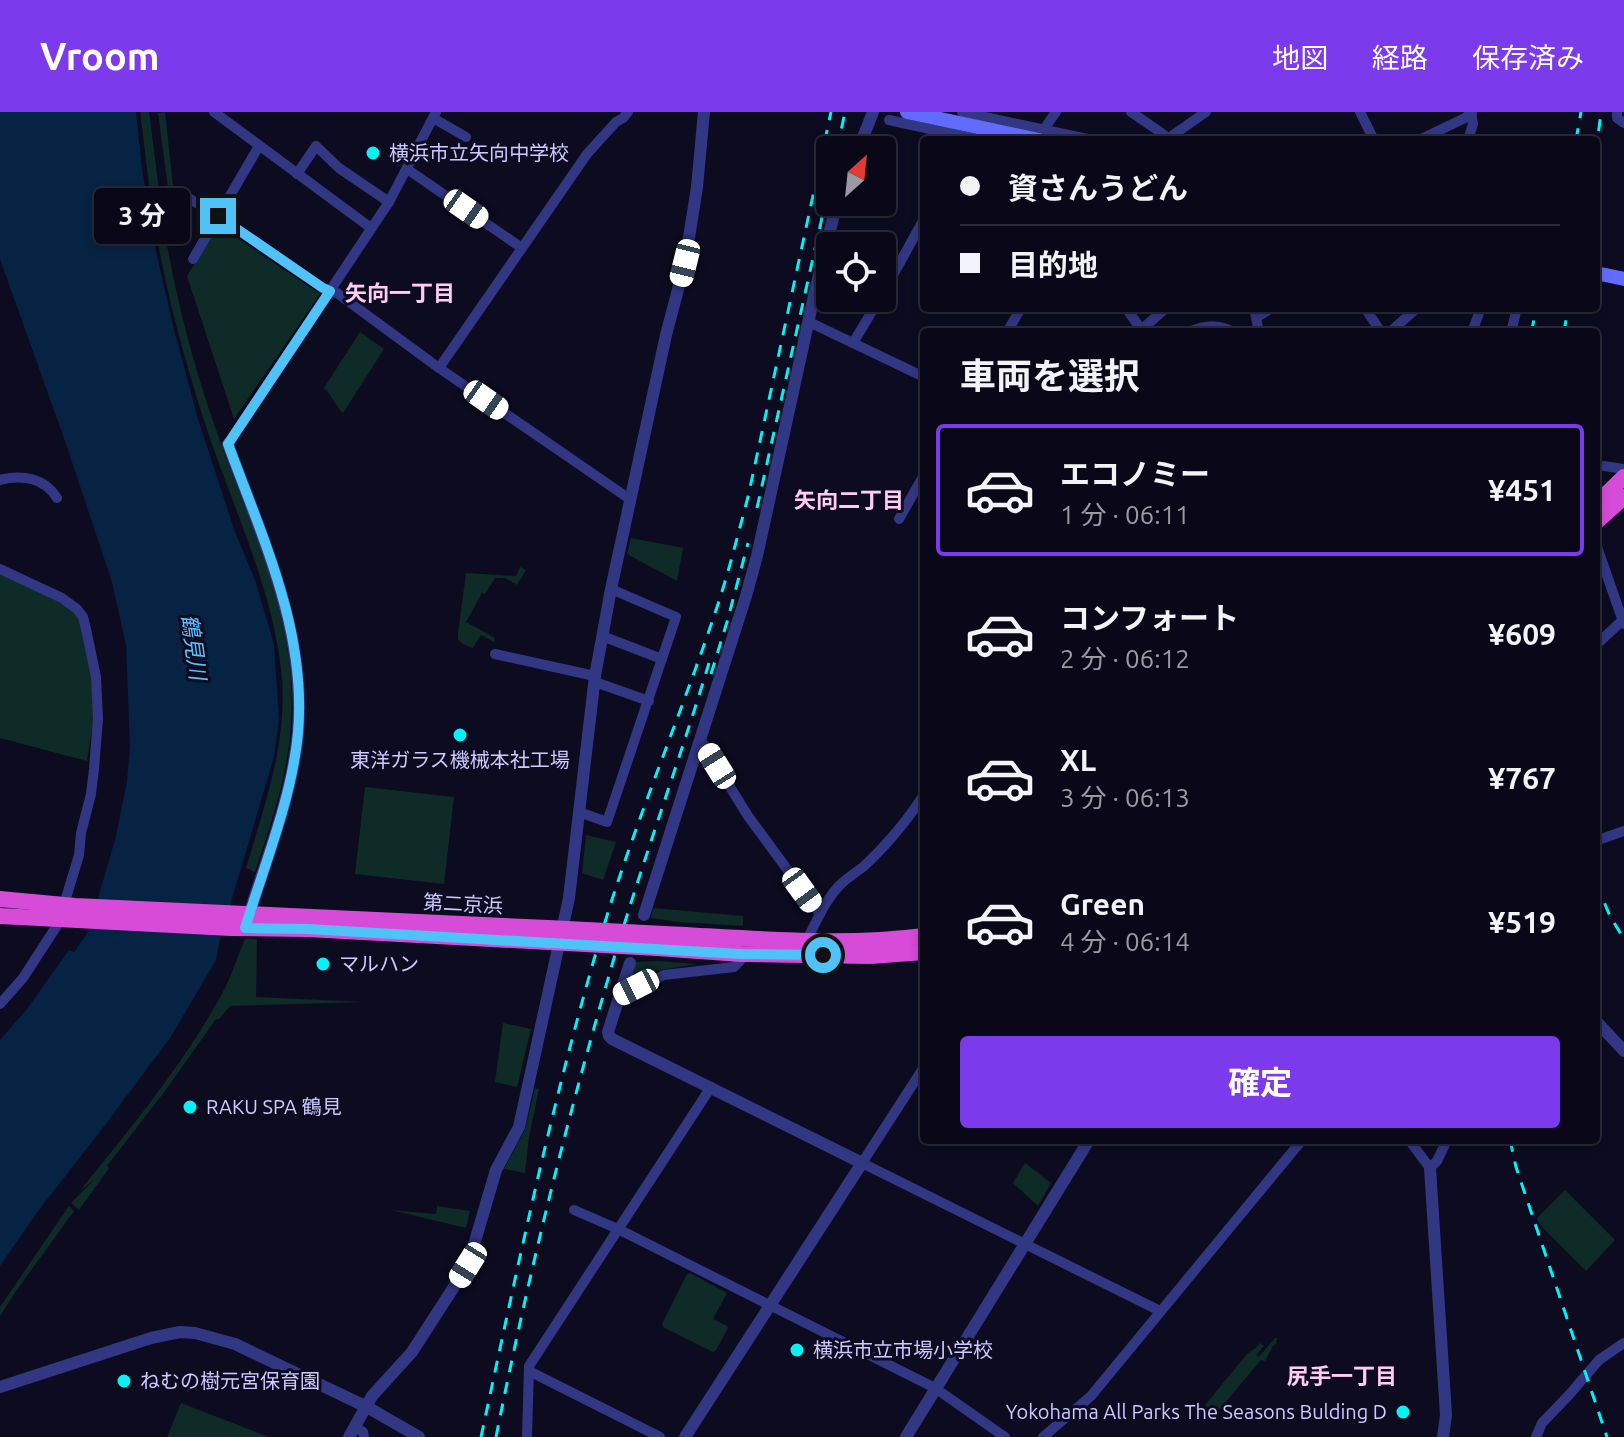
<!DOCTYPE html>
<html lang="ja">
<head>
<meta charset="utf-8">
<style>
	:root { --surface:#0a0818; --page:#131121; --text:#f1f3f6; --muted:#999aa2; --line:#2a2937; --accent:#7c3aed }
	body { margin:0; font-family:Ubuntu,"Noto Sans JP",sans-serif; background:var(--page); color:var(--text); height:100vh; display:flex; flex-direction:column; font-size:30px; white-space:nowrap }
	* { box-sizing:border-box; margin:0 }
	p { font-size:26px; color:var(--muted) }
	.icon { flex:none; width:44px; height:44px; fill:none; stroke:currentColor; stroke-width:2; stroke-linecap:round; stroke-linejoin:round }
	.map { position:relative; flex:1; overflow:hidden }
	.panel { position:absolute; left:920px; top:216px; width:680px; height:816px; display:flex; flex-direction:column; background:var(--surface); border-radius:8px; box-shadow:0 4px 12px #0003,0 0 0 2px var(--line) }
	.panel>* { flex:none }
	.banner { position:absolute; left:920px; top:24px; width:680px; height:176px; border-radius:8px; box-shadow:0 4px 12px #0003,0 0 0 2px var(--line); display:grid; align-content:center; height:176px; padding:0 40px; background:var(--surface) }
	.needle { width:52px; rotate:27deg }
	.controls { position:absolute; left:816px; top:24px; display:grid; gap:16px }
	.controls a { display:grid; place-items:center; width:80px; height:80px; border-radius:8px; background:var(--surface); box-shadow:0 4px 12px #0003,0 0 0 2px var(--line); font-size:40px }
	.end { position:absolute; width:36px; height:36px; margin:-18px; border:10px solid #4fc3f7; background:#111; box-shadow:0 0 0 4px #111 }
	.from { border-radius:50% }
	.bubble { position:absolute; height:56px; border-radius:8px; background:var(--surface); box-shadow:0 4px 12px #0003,0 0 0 2px var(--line); font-size:26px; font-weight:700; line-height:56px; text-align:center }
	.car { position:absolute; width:24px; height:48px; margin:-24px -12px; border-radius:10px; box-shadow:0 0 6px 2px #0007; background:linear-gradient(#fff 24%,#345 0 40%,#fff 0 76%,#345 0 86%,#fff 0) }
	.banner b { display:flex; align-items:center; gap:28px; height:76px; font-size:30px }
	.banner b+b { border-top:2px solid var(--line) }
	.banner i { width:20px; height:20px; background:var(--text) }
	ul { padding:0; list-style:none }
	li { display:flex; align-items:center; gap:24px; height:132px; margin:0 16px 12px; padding:0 24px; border:4px solid transparent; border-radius:8px }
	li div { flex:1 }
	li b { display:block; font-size:30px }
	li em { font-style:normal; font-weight:700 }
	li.active { border-color:var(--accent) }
	li>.icon { width:72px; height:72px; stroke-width:1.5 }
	h2 { padding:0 40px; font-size:36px; line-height:96px }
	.action { display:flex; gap:16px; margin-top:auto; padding:16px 40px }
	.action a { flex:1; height:92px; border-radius:8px; background:var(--accent); color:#fff; font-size:32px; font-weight:700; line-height:92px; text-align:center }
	header { display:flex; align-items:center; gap:48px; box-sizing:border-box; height:112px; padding:0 40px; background:var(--accent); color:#fff }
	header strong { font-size:38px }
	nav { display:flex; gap:44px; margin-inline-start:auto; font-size:28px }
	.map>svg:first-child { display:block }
	.green { fill:#0e2b27 }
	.water { fill:#072343 }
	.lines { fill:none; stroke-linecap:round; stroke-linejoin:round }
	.minor { stroke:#323783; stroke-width:10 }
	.tertiary { stroke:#323783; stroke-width:12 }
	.secondary { stroke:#616cff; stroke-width:14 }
	.trunk { stroke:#d64bd8; stroke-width:16 }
	.rail { stroke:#00f4f5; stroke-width:3; stroke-dasharray:12 10; stroke-linecap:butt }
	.secondary-bridge { stroke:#616cff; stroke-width:14 }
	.trunk-bridge { stroke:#d64bd8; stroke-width:16 }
	.route { stroke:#4fc3f7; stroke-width:10 }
	.poi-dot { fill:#00f4f5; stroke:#0d0b20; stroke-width:3 }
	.labels { text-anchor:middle; stroke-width:6; stroke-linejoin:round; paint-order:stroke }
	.poi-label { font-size:20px; fill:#cccaff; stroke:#0d0b20; text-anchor:start }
	.street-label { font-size:20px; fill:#cccaff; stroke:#0d0b20 }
	.neighbourhood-label { font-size:22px; font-weight:bold; fill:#ffccf1; stroke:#0d0b20 }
	.water-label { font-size:22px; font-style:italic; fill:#58c1ff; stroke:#0d0b20 }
</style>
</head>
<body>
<header>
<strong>Vroom</strong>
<nav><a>地図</a><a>経路</a><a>保存済み</a></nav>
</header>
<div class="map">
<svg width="1624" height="1325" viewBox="0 0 1624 1325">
	<rect width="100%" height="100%" fill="#0d0b20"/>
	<g class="green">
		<path d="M140 0H149C155 42 159 85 166 127 176 184 192 248 211 303 245 405 299 502 291 612 288 663 271 712 255 760L246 756C264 695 287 632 282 567 274 475 229 389 202 302 184 246 169 189 158 132 150 89 146 44 140 0Z"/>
		<polygon points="165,0 173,74 168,76 158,1"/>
		<polygon points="218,113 320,182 234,307 187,164"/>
		<path d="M360 220 384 237 343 301C334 293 333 284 324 276Z"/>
		<polygon points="631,426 683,436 677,469 627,442"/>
		<polygon points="520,455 526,458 517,473 505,466 495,466 485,482 482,481 466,510 495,526 494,530 481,523 473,536 463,532 458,528 458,521 466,461 516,464"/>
		<polygon points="0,461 61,488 81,507 92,565 94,605 87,649 0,626"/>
		<polygon points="365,675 454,685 444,772 355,762"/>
		<polygon points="586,723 616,730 603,768 582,761"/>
		<polygon points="653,796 743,804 743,814 679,810 651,806"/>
		<path d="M245 827H257L256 885 365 890 230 894 219 907H216L165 979 107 1054 109 1056 79 1098 71 1091 96 1066 79 1080C128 1019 180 957 218 889 230 869 236 848 245 827Z"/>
		<polygon points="658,849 697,852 655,859 638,866 632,863 636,850"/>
		<polygon points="503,911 531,917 517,975 495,970"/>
		<polygon points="535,976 539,977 529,1025 525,1061 504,1057 525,1018"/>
		<polygon points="1025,1051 1051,1071 1038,1094 1013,1071"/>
		<polygon points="1565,1078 1615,1128 1586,1159 1539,1112 1537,1106"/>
		<polygon points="69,1094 74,1099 16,1179 0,1204 0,1195"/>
		<polygon points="437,1094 470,1099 466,1116 391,1098 436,1102"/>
		<polygon points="690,1161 727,1181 713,1207 727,1214 728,1216 716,1238 713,1240 663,1215 662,1212 687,1162"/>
		<polygon points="1275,1226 1278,1226 1276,1229 1277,1231 1273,1234 1265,1249 1261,1248 1213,1305 1206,1299 1208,1296 1205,1293 1247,1242 1257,1235 1260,1231 1264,1234 1256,1243 1259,1245"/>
		<polygon points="181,1291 269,1325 167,1325"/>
	</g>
	<polygon class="water" points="0,0 136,0 142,57 156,139 173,214 198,307 235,420 255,468 274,532 279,607 274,645 220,827 216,848 170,926 105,1013 38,1099 0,1154 0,928 27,897 69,838 74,840 87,822 98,786 115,728 127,670 130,634 126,533 112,470 65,329 0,147"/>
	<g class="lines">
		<g class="minor">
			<polyline points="214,0 371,116"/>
			<polyline points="962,0 1092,28"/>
			<polyline points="1131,0 1163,22 1168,28"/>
			<polyline points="1360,0 1374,28"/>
			<polyline points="1617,0 1617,6 1624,11"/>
			<polyline points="433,6 466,25"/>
			<polyline points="889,8 980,28"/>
			<polyline points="1042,20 1056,0"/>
			<polyline points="1166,28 1206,0"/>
			<polyline points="1419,28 1465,6 1472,0"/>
			<polyline points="1468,28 1473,12 1471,0"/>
			<polyline points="407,57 522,136"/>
			<polyline points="297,62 316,34 339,56 389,90"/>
			<polyline points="177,79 218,104 323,176 337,181 439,256 631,388"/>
			<polyline points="193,147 259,34"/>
			<polyline points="882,183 924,107"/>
			<polyline points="1126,196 1143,220"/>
			<polyline points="1254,196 1259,220"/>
			<polyline points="1365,196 1381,220"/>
			<polyline points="1257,205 1272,196"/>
			<polyline points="809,210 924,265"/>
			<polyline points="1141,218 1166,196"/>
			<polyline points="1007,220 1021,196"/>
			<path d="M1189 220C1204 213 1218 211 1233 220"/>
			<polyline points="1390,220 1417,196"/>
			<polyline points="1472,220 1481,196"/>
			<polyline points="1511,220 1517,196"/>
			<polyline points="853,231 880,186"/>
			<polyline points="439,256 587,42 616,10 623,6 628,0"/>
			<polyline points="228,332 389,90 436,0"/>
			<polyline points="1604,354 1624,357"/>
			<path d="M0 368C22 362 45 366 57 386"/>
			<polyline points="899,407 924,363"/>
			<polyline points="1597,435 1624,512"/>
			<polyline points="0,457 62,486 77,497 83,505 86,517 96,565 98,607 94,657 91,682 81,721 79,743 60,806 56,815 23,866 0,892"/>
			<polyline points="602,524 662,547"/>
			<polyline points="1596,533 1624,507"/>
			<polyline points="495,542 595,564"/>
			<polyline points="595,570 649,589"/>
			<polyline points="701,628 748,704 820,802"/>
			<polyline points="579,700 607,710 676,505 611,477"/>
			<polyline points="1601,727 1624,719"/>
			<path d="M806 830C816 810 826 786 842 771 849 765 856 760 863 755 884 736 909 707 924 682"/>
			<polyline points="621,883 664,863 734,855 740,849 741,842"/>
			<polyline points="924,955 862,1051 1160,1199"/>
			<polyline points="1409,1028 1430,1056 1437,1049 1447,1028"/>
			<polyline points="574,1098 618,1117 935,1276 1005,1325"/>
			<polyline points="529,1259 660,1325"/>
			<polyline points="356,1315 363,1320 364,1325"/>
			<polyline points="527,1325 529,1254 711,975"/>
			<polyline points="1043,1325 1091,1284 1302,1028"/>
			<polyline points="1536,1325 1542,1311 1569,1283 1599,1248 1624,1231"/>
		</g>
		<g class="tertiary">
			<polyline points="858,38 873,0"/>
			<path d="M228 332C262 426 306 518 298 620 293 682 265 750 247 809"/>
			<polyline points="644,803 746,484 757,444 814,184 837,90"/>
			<polyline points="630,851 608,920 609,924 612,927 862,1051 685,1325"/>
			<polyline points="1596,909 1624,939"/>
			<polyline points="1430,1056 1446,1303 1443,1325"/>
			<polyline points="0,1275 151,1226 180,1220 195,1221 235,1232 367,1295 419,1325"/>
			<polyline points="349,1325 372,1284 412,1240 468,1153 496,1058 519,1015 569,786 595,564 611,477 666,223 685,151 697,75 704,0"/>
			<polyline points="906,1325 1089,1028"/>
		</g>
		<polyline class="secondary" points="1596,161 1624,167"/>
		<g class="trunk">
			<polyline points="1596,392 1624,365"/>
			<polyline points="1596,410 1624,385"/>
			<polyline points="0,787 75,794 548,816"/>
			<polyline points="0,804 231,816 308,817 549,830"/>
			<path d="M664 822C751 826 838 835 924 824"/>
			<polyline points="657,836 741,842 870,844 924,840"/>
		</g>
		<g class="rail">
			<polyline points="1576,28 1581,0"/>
			<polyline points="837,38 845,0"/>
			<polyline points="1596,41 1601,0"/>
			<polyline points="1531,220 1537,196"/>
			<polyline points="1564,220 1568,196"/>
			<polyline points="757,396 830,70"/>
			<polyline points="711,562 727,510 748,431"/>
			<polyline points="1596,771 1610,804 1624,827"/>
			<polyline points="1510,1028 1516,1055 1607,1325"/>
			<path d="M481 1325C519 1148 556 970 609 797 640 699 680 604 713 507 727 467 737 426 748 385L831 0"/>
			<path d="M496 1325C527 1170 564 1018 608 867 638 761 677 657 709 551"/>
		</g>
		<polyline class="secondary-bridge" points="907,0 1039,28"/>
		<g class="trunk-bridge">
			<polyline points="548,816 664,822"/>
			<polyline points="549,830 657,836"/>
		</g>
	</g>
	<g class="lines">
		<path class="route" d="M218 104 323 176 330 179 228 332C262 425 307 519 298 621 292 686 264 754 245 816L308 817 741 842 823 843"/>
	</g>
	<g class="poi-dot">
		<circle cx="373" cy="41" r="8"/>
		<circle cx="460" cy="623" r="8"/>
		<circle cx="323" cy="852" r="8"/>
		<circle cx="190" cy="995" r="8"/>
		<circle cx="797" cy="1238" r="8"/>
		<circle cx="124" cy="1269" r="8"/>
		<circle cx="1403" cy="1300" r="8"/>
	</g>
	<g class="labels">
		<g class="poi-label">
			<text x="389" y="48">横浜市立矢向中学校</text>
			<text x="460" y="655" text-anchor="middle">東洋ガラス機械本社工場</text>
			<text x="339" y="859">マルハン</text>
			<text x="206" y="1002">RAKU SPA 鶴見</text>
			<text x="813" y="1245">横浜市立市場小学校</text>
			<text x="140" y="1276">ねむの樹元宮保育園</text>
			<text x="1387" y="1307" text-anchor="end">Yokohama All Parks The Seasons Bulding D</text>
		</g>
		<g class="street-label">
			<text transform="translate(463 792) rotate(3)" y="7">第二京浜</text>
		</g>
		<g class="neighbourhood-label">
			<text x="400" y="189">矢向一丁目</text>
			<text x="849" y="396">矢向二丁目</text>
			<text x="1342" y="1272">尻手一丁目</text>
		</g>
		<g class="water-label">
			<text transform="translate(194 535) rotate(82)" y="8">鶴見川</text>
		</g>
	</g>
</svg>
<div class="controls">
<a><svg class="needle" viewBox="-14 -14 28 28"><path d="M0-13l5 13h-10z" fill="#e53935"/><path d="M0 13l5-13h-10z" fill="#999aa2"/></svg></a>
<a><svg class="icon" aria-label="locate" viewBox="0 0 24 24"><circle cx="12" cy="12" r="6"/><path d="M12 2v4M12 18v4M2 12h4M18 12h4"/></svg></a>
</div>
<i class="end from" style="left:823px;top:843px"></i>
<i class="end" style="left:218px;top:104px"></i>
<div class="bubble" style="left:94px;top:76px;width:96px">3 分</div>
<i class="car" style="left:466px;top:97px;rotate:125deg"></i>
<i class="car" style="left:685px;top:151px;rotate:194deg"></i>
<i class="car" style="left:486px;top:288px;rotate:125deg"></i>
<i class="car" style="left:717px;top:654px;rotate:328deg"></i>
<i class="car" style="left:802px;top:778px;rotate:144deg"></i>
<i class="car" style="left:636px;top:875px;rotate:243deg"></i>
<i class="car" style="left:468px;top:1153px;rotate:212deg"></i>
<div class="banner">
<b><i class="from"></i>資さんうどん</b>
<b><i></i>目的地</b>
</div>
<section class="panel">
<h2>車両を選択</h2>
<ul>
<li class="active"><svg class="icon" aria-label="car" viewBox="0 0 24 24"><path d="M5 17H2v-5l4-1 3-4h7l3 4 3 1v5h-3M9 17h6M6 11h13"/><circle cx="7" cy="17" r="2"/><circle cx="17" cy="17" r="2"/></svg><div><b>エコノミー</b><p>1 分 · 06:11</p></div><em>¥451</em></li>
<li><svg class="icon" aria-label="car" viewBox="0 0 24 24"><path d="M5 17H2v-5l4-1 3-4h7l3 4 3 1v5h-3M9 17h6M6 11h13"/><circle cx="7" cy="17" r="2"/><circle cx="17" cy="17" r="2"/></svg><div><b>コンフォート</b><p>2 分 · 06:12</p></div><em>¥609</em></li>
<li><svg class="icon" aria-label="car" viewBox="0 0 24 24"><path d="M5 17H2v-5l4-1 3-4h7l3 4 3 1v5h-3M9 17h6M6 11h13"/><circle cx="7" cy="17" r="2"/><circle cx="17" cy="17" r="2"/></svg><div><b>XL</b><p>3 分 · 06:13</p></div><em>¥767</em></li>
<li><svg class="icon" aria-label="car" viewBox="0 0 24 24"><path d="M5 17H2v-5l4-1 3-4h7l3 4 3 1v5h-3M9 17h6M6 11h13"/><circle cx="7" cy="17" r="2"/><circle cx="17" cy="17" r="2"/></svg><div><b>Green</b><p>4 分 · 06:14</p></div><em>¥519</em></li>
</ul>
<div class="action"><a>確定</a></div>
</section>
</div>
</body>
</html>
